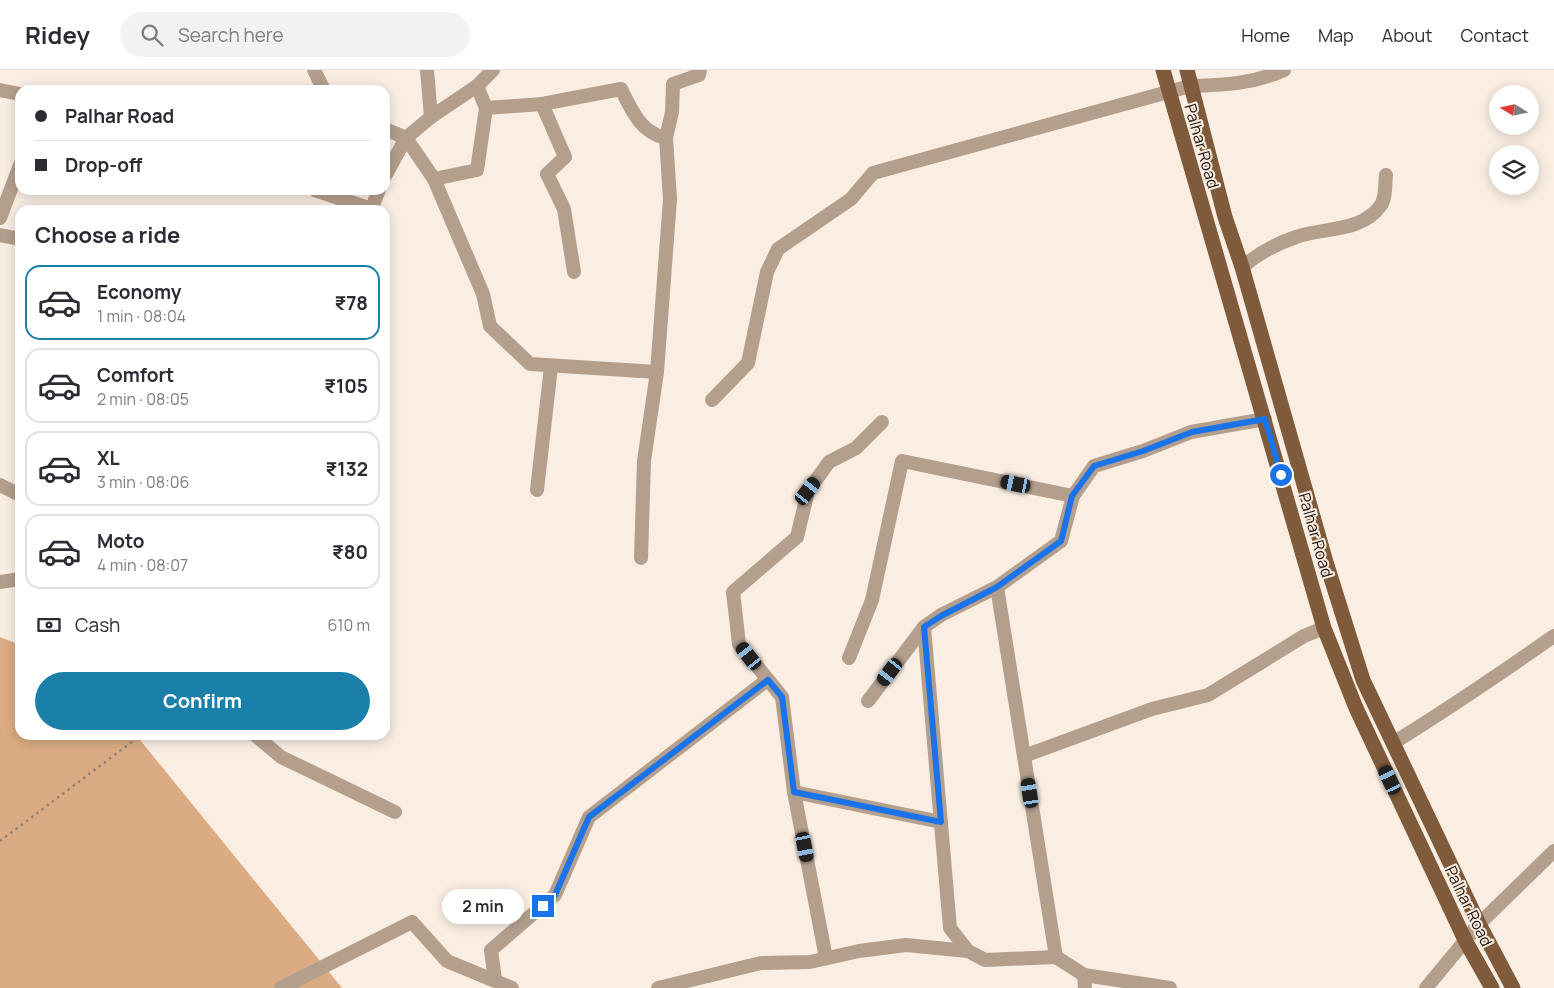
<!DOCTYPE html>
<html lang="en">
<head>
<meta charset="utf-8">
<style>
	:root { --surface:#fff; --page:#f2f2f3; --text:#2b2b33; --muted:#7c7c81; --line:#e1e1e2; --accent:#1a80aa }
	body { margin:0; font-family:Manrope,sans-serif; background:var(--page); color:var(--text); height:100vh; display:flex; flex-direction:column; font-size:19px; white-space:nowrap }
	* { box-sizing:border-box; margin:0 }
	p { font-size:16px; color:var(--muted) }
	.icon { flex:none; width:28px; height:28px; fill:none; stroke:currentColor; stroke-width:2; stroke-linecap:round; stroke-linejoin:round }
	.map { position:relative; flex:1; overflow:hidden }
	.details { position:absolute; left:15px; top:135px; width:375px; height:535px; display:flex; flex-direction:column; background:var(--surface); border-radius:15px; box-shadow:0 2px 12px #0003 }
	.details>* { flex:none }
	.hud { position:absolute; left:15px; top:15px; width:375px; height:110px; border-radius:15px; box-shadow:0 2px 12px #0003; display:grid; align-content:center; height:110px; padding:0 20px; background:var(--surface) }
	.needle { width:32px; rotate:280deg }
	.fabs { position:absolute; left:1489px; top:15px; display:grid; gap:10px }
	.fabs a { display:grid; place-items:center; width:50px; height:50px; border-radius:50%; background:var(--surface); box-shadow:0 2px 12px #0003; font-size:25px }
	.end { position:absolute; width:22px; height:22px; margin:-11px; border:6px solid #1a73e8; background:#fff; box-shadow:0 0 0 2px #fff }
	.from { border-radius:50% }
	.bubble { position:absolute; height:35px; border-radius:18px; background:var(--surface); box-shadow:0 2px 12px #0003; font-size:16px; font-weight:700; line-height:35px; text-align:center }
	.car { position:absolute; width:15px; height:30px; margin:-15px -8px; border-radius:6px; box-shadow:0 0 4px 1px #0007; background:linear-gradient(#222 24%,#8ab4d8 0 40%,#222 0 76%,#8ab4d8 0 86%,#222 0) }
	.hud b { display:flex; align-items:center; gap:18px; height:48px; font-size:19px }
	.hud b+b { border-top:1px solid var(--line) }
	.hud i { width:12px; height:12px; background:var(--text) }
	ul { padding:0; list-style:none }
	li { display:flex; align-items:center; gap:15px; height:75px; margin:0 10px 8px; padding:0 10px; border:2px solid var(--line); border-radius:15px }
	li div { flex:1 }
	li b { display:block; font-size:19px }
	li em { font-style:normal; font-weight:700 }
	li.selected { border-color:var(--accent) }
	li>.icon { width:45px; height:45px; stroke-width:1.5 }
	h2 { padding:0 20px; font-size:22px; line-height:60px }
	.pay { display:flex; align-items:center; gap:12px; height:55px; padding:0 20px; font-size:19px }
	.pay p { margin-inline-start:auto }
	.cta { display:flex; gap:10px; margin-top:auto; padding:10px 20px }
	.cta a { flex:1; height:58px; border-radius:30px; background:var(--accent); color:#fff; font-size:20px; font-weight:700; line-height:58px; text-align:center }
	header { display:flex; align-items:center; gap:30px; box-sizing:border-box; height:70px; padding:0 25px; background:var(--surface); border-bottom:1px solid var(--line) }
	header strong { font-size:24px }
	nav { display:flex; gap:28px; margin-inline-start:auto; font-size:18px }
	.search { width:350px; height:45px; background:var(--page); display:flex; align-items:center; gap:12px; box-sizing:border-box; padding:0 18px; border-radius:28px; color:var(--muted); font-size:19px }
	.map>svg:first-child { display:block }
	.forest { fill:#dbac83 }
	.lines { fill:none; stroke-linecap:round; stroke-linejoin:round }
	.path { stroke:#8f8379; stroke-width:2.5; stroke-dasharray:2.5 4; stroke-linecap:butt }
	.minor { stroke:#b49f8d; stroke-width:14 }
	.major { stroke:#7f5b3b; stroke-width:15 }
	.route { stroke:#1a73e8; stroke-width:6 }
	.labels { text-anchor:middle; stroke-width:4; stroke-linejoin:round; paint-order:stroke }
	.street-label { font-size:16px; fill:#1a0f06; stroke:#faeee3 }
</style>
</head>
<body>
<header>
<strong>Ridey</strong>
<div class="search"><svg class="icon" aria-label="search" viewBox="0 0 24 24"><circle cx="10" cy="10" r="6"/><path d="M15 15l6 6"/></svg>Search here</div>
<nav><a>Home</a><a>Map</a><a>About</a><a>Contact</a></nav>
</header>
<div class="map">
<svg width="1554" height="918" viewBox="0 0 1554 918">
	<rect width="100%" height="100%" fill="#faeee3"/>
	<polygon class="forest" points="0,567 20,575 20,665 136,665 342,918 0,918"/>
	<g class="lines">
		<polyline class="path" points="0,771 141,665"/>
		<g class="minor">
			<polyline points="314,0 324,20"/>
			<polyline points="427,0 431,47"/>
			<polyline points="0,20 20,24"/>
			<polyline points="542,34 565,87 547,104 564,139 574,202"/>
			<path d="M486 38 542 34 621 19C632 41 641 63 666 68"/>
			<polyline points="385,59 406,68 434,109 483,224 490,256 530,294 657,302"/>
			<polyline points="385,106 406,68 431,47 477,16 493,0"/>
			<polyline points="434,109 477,100 486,38 477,16"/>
			<polyline points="315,120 371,139"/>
			<polyline points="371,140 379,120"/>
			<polyline points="0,148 20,95"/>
			<polyline points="0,165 20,169"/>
			<path d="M1242 197C1259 183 1275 174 1296 167 1323 157 1362 163 1381 135 1386 128 1385 113 1386 105"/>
			<path d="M712 330 748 293 767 202 778 179 851 129 873 103 1190 16C1224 15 1253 14 1284 0"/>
			<polyline points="0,415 20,425"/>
			<polyline points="537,420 551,297"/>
			<polyline points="641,488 644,391 657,302 670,129 666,68 672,42 673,14 699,5 700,0"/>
			<polyline points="0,512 20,509"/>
			<polyline points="997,517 1056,887 1084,905 1170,918"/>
			<polyline points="924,557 950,858 968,881 985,890 1056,887"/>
			<polyline points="849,588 872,530 902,391 1073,426"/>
			<polyline points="868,631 924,557 941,545 997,517 1061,471 1073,426 1094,396 1143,381 1191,362 1265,349"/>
			<polyline points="255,665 281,687 395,742"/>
			<path d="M1393 673C1448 639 1501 603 1554 566"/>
			<polyline points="1024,686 1152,639 1208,625 1304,566 1324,558"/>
			<polyline points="794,722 941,752"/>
			<polyline points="826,888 794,722 782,627 739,574 733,522 797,467 808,421 829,392 856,378 882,352"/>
			<polyline points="1084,905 1085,918"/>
			<polyline points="495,910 491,880 555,825 589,747 767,610"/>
			<polyline points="281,918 412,852 447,891 512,918"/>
			<polyline points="658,918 761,893 810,892 859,881 906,875 968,881"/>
			<polyline points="1426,918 1479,854 1554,781"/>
		</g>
		<g class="major">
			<polyline points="1163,0 1324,558 1356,638 1466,872 1492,918"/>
			<polyline points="1187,0 1225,147 1242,197 1326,492 1363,610 1479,854 1513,918"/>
		</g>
	</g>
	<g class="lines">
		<polyline class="route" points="543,836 555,825 589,747 768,610 782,627 794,722 941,752 924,557 941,546 997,517 1061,471 1072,426 1094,396 1143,381 1192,362 1265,349 1281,405"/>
	</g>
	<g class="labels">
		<g class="street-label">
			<text transform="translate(1202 76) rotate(74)" y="6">Palhar Road</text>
			<text transform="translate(1316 465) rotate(74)" y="6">Palhar Road</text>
			<text transform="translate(1469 836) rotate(64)" y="6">Palhar Road</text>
		</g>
	</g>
</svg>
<div class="fabs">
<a><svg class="needle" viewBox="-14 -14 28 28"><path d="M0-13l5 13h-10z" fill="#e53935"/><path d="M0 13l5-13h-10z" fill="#7c7c81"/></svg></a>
<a><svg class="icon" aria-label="layers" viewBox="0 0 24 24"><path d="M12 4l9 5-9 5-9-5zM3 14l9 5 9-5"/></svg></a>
</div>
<i class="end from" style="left:1281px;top:405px"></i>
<i class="end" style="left:543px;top:836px"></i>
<div class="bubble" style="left:442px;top:819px;width:82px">2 min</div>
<i class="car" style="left:1016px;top:414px;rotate:282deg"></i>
<i class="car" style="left:808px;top:421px;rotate:37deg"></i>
<i class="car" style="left:749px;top:586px;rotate:322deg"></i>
<i class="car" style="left:890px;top:602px;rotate:217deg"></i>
<i class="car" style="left:1390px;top:710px;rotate:335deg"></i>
<i class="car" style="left:1030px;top:723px;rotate:351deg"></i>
<i class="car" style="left:805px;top:777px;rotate:169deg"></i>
<div class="hud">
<b><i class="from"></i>Palhar Road</b>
<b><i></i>Drop-off</b>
</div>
<section class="details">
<h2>Choose a ride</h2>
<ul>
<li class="selected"><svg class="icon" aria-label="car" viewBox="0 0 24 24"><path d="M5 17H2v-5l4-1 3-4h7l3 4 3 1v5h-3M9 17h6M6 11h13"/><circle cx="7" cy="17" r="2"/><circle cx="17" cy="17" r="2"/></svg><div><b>Economy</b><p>1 min · 08:04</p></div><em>₹78</em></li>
<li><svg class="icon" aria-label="car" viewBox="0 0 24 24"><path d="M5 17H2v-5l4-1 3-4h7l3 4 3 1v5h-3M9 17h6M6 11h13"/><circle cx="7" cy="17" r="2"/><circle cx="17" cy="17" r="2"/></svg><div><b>Comfort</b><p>2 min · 08:05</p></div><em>₹105</em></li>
<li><svg class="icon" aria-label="car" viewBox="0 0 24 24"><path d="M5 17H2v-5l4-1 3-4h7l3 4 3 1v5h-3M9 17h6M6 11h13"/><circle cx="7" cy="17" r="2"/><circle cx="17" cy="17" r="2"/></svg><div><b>XL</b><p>3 min · 08:06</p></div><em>₹132</em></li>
<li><svg class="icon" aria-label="car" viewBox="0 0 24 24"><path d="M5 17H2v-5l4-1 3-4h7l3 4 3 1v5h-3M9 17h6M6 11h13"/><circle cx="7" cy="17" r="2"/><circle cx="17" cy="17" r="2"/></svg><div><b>Moto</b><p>4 min · 08:07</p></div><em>₹80</em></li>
</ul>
<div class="pay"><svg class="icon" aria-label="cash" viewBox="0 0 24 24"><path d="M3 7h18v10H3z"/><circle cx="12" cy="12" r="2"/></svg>Cash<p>610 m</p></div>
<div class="cta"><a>Confirm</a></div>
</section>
</div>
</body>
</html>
